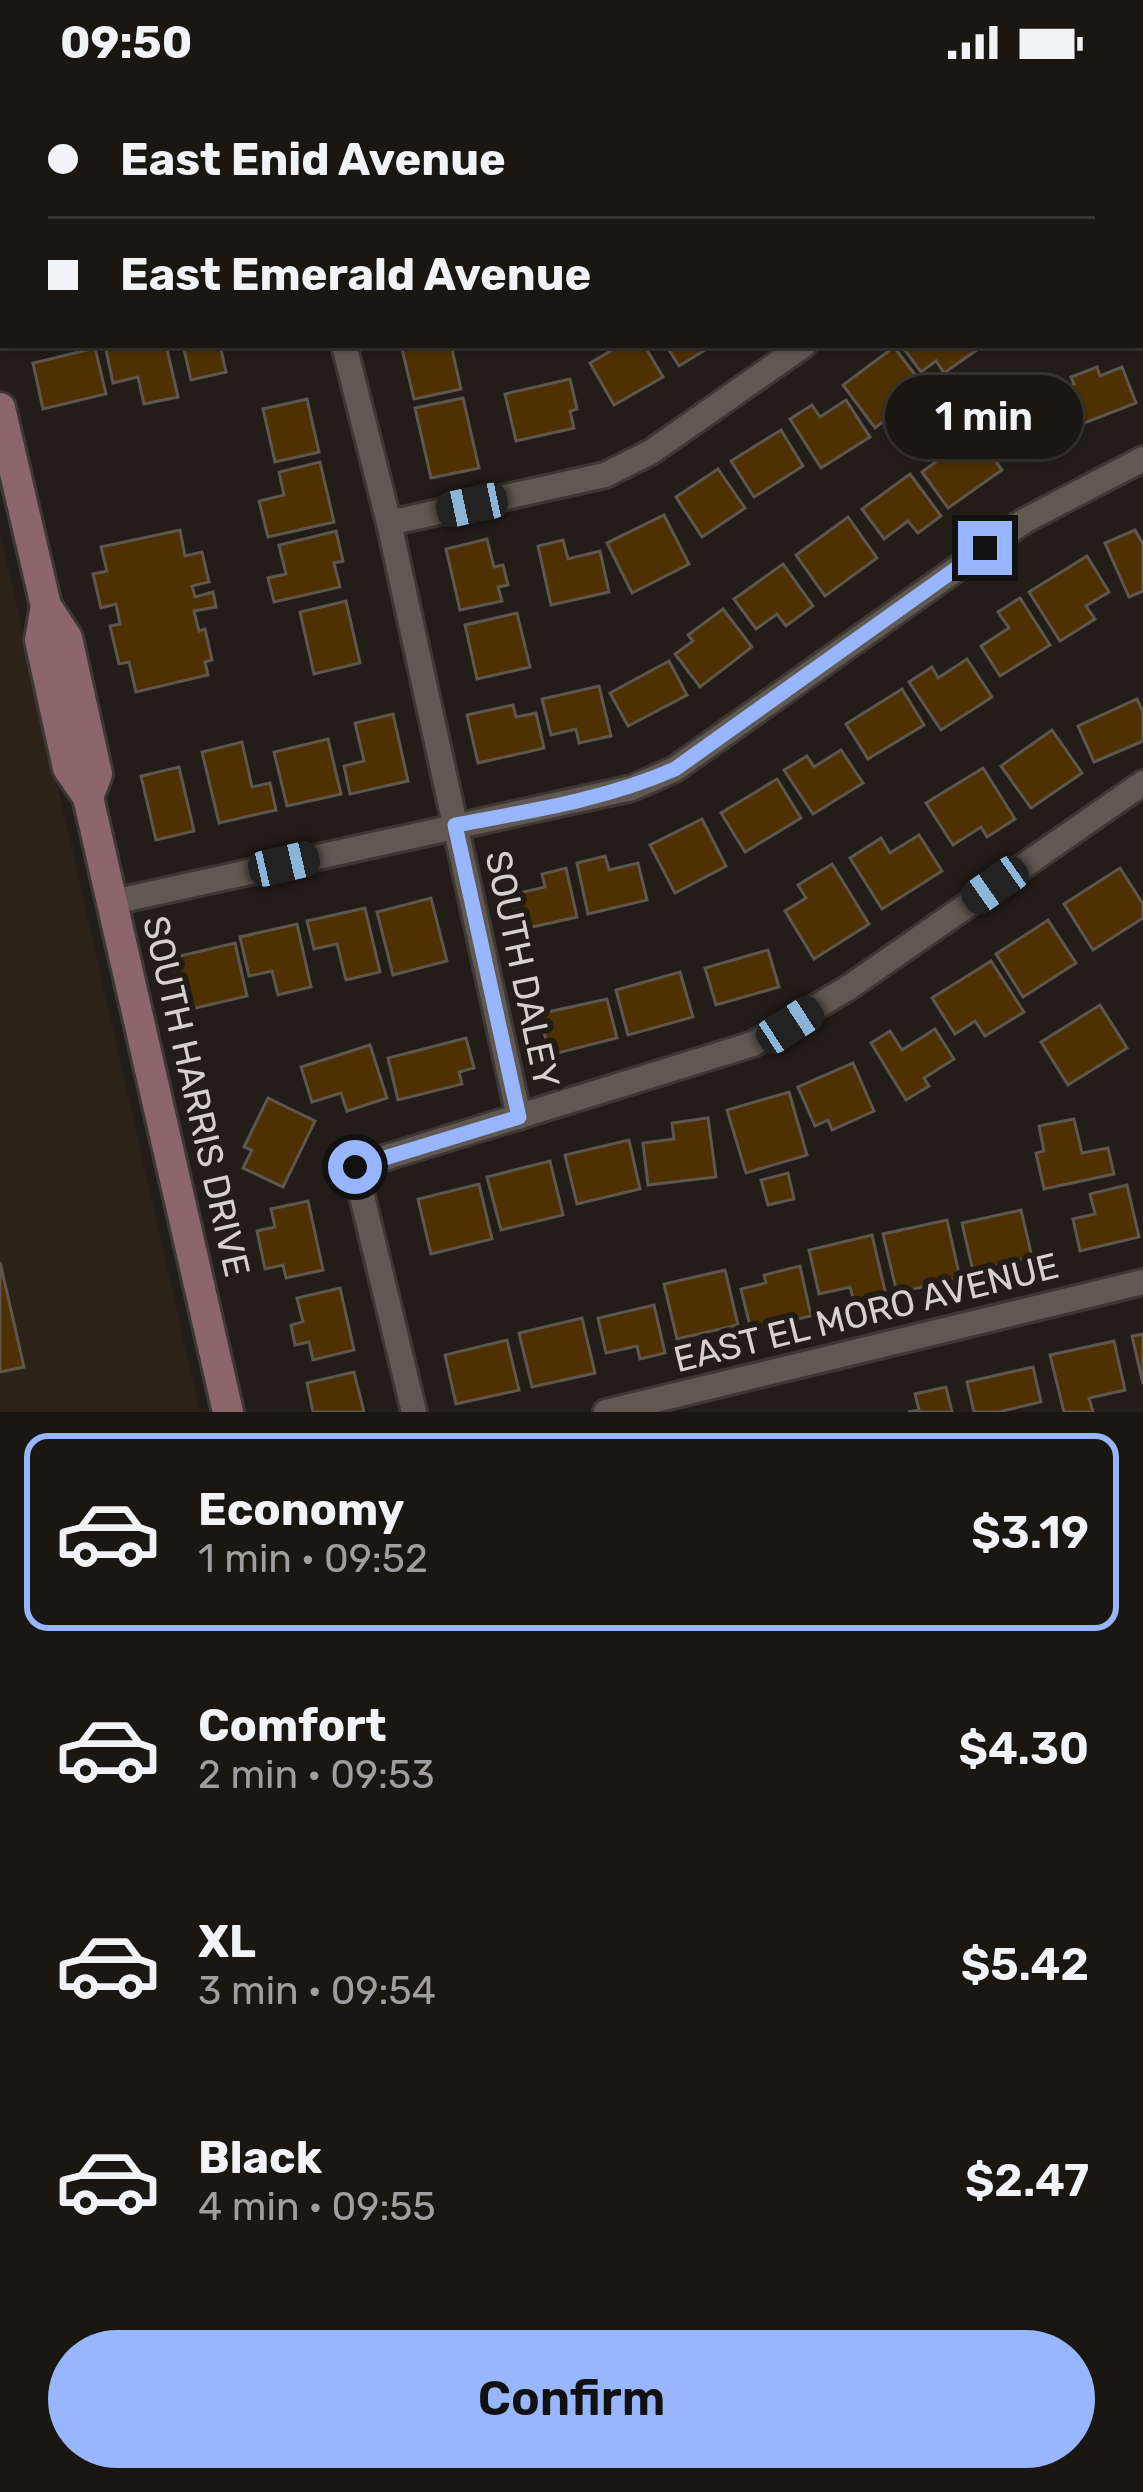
<!DOCTYPE html>
<html lang="en">
<head>
<meta charset="utf-8">
<style>
	:root { --surface:#1a1612; --page:#272320; --text:#f1f3f6; --muted:#9f9f9f; --line:#383532; --accent:#98b6fd }
	body { margin:0; font-family:Rubik,sans-serif; background:var(--page); color:var(--text); height:100vh; display:flex; flex-direction:column; font-size:45px; white-space:nowrap }
	* { box-sizing:border-box; margin:0 }
	p { font-size:39px; color:var(--muted) }
	.icon { flex:none; width:66px; height:66px; fill:none; stroke:currentColor; stroke-width:2; stroke-linecap:round; stroke-linejoin:round }
	.map { position:relative; height:1328px; overflow:hidden }
	.details { display:flex; flex-direction:column; background:var(--surface); flex:1 }
	.details>* { flex:none }
	.banner { position:absolute; left:0px; top:0px; width:1143px; height:264px; box-shadow:0 3px 9px #0004,0 0 0 3px var(--line); display:grid; align-content:center; height:264px; padding:0 48px; background:var(--surface) }
	.end { position:absolute; width:54px; height:54px; margin:-27px; border:15px solid #98b6fd; background:#111; box-shadow:0 0 0 6px #111 }
	.from { border-radius:50% }
	.bubble { position:absolute; height:84px; border-radius:42px; background:var(--surface); box-shadow:0 3px 9px #0004,0 0 0 3px var(--line); font-size:39px; font-weight:600; line-height:84px; text-align:center }
	.car { position:absolute; width:36px; height:72px; margin:-36px -18px; border-radius:15px; box-shadow:0 0 9px 3px #0007; background:linear-gradient(#222 24%,#8ab4d8 0 40%,#222 0 76%,#8ab4d8 0 86%,#222 0) }
	.banner b { display:flex; align-items:center; gap:42px; height:114px; font-size:45px }
	.banner b+b { border-top:3px solid var(--line) }
	.banner i { width:30px; height:30px; background:var(--text) }
	ul { padding:21px 0 0; list-style:none }
	li { display:flex; align-items:center; gap:36px; height:198px; margin:0 24px 18px; padding:0 24px; border:6px solid transparent; border-radius:24px }
	li div { flex:1 }
	li b { display:block; font-size:45px }
	li em { font-style:normal; font-weight:600 }
	li.on { border-color:var(--accent) }
	li>.icon { width:108px; height:108px; stroke-width:1.5 }
	.primary-button { display:flex; gap:24px; margin-top:auto; padding:24px 48px }
	.primary-button a { flex:1; height:138px; border-radius:72px; background:var(--accent); color:#111; font-size:48px; font-weight:600; line-height:138px; text-align:center }
	.status { display:flex; justify-content:space-between; align-items:center; height:84px; padding:0 60px; background:var(--surface); direction:ltr }
	.status svg { height:33px; fill:currentColor }
	.map>svg:first-child { display:block }
	.built { fill:#2d2218 }
	.building { fill:#4f3000; stroke:#5d574f; stroke-width:3 }
	.lines { fill:none; stroke-linecap:round; stroke-linejoin:round }
	.street-casing { stroke:#3d3834; stroke-width:30 }
	.secondary-casing { stroke:#3d3834; stroke-width:36 }
	.street { stroke:#605952; stroke-width:24 }
	.secondary { stroke:#8c6668; stroke-width:30 }
	.route { stroke:#98b6fd; stroke-width:15 }
	.labels { text-anchor:middle; stroke-width:12; stroke-linejoin:round; paint-order:stroke }
	.street-label { font-size:36px; fill:#d5d1cd; stroke:#231d18 }
</style>
</head>
<body>
<div class="status"><b>09:50</b><svg viewBox="0 0 49 12"><path d="M0 12V9h3v3zM5 12V6h3v6zM10 12V3h3v9zM15 12V0h3v12zM26 1h20v11H26zM47 4h2v5h-2z"/></svg></div>
<div class="map">
<svg width="1143" height="1328" viewBox="0 0 1143 1328">
	<rect width="100%" height="100%" fill="#231d18"/>
	<polygon class="built" points="0,448 200,1328 0,1328"/>
	<g class="building">
		<polygon points="694,0 786,0 697,3"/>
		<polygon points="1013,0 1089,0 1090,3 1014,3"/>
		<polygon points="105,261 166,261 178,313 144,320 138,293 113,299"/>
		<polygon points="183,261 220,261 226,288 191,296"/>
		<polygon points="401,261 451,261 461,305 414,315"/>
		<polygon points="621,261 644,261 663,293 614,321 590,279"/>
		<polygon points="666,261 713,261 679,282"/>
		<polygon points="901,261 980,261 981,263 944,289 936,277 921,288"/>
		<polygon points="894,263 916,292 899,306 909,318 875,344 843,301"/>
		<polygon points="95,264 106,310 43,325 33,279"/>
		<polygon points="1097,283 1100,292 1122,283 1136,319 1074,343 1059,306 1074,300 1071,293"/>
		<polygon points="570,295 577,325 570,327 574,344 516,357 505,310"/>
		<polygon points="1042,304 1068,353 1038,368 1031,355 1008,367 989,332"/>
		<polygon points="463,314 479,384 431,394 415,324"/>
		<polygon points="307,315 319,368 275,378 263,325"/>
		<polygon points="846,316 870,353 821,384 790,335 812,321 820,333"/>
		<polygon points="781,346 803,382 754,413 731,377"/>
		<polygon points="975,349 1002,386 948,424 922,388"/>
		<polygon points="320,378 334,438 268,453 259,417 284,411 279,388"/>
		<polygon points="718,385 745,424 702,453 676,413"/>
		<polygon points="910,390 941,432 918,449 908,437 884,455 862,425"/>
		<polygon points="664,431 689,480 632,509 607,459"/>
		<polygon points="848,433 877,474 825,512 796,471"/>
		<polygon points="180,446 185,472 202,468 209,498 192,502 195,513 213,508 216,523 194,527 199,547 205,545 212,576 205,578 208,591 136,608 129,578 119,580 110,542 120,540 116,520 101,524 93,490 107,487 101,463"/>
		<polygon points="1135,446 1143,460 1143,507 1129,513 1105,459"/>
		<polygon points="336,447 343,477 334,479 340,503 274,518 268,494 286,490 279,461"/>
		<polygon points="487,455 494,483 503,481 508,501 498,503 502,517 460,526 446,465"/>
		<polygon points="563,456 568,475 600,467 609,508 551,521 538,462"/>
		<polygon points="1087,472 1109,508 1086,522 1095,535 1060,557 1029,508"/>
		<polygon points="783,480 813,522 786,542 777,530 756,545 734,515"/>
		<polygon points="1020,514 1050,561 1000,592 981,562 1009,544 998,528"/>
		<polygon points="346,517 360,579 314,590 300,528"/>
		<polygon points="723,525 752,563 700,603 675,570 693,557 688,551"/>
		<polygon points="517,529 530,583 477,595 465,541"/>
		<polygon points="967,575 992,613 941,646 909,598 932,583 938,594"/>
		<polygon points="669,577 687,611 628,642 610,609"/>
		<polygon points="599,602 611,652 579,659 576,645 551,651 542,615"/>
		<polygon points="902,605 924,641 868,675 846,640"/>
		<polygon points="1137,615 1143,628 1143,657 1094,678 1078,642"/>
		<polygon points="513,621 516,633 536,629 544,664 478,679 467,631"/>
		<polygon points="393,630 408,697 350,710 344,682 364,677 355,639"/>
		<polygon points="1052,646 1082,689 1031,724 1001,682"/>
		<polygon points="328,655 341,710 287,722 274,668"/>
		<polygon points="242,658 252,703 270,699 276,726 219,739 202,668"/>
		<polygon points="841,666 863,699 813,730 784,686 807,672 814,683"/>
		<polygon points="179,683 194,747 156,756 141,692"/>
		<polygon points="983,684 1015,735 987,753 981,743 953,761 926,719"/>
		<polygon points="777,695 801,734 745,768 721,729"/>
		<polygon points="702,735 726,782 675,809 650,761"/>
		<polygon points="919,751 942,787 882,825 850,774 881,754 890,769"/>
		<polygon points="605,772 609,786 638,779 647,816 588,830 577,779"/>
		<polygon points="832,780 869,840 814,875 785,827 806,814 798,801"/>
		<polygon points="566,784 577,833 519,846 511,811 545,803 542,790"/>
		<polygon points="1120,784 1143,820 1143,834 1093,866 1064,820"/>
		<polygon points="431,814 447,877 393,891 377,828"/>
		<polygon points="365,824 380,888 346,896 337,860 314,865 307,837"/>
		<polygon points="1048,836 1076,879 1023,913 996,870"/>
		<polygon points="297,840 311,903 278,911 272,887 249,892 240,853"/>
		<polygon points="235,859 247,912 183,927 171,874"/>
		<polygon points="768,866 779,903 716,921 705,884"/>
		<polygon points="991,877 1024,928 985,952 975,937 955,950 932,914"/>
		<polygon points="680,888 693,933 628,951 616,906"/>
		<polygon points="607,915 617,954 550,971 539,930"/>
		<polygon points="1100,921 1127,964 1068,1001 1041,958"/>
		<polygon points="935,945 954,975 924,994 929,1002 906,1016 871,959 890,947 902,966"/>
		<polygon points="466,954 474,984 459,988 462,1000 398,1016 388,974"/>
		<polygon points="370,961 387,1014 347,1027 341,1009 312,1018 301,983"/>
		<polygon points="853,979 874,1027 832,1046 828,1036 815,1042 798,1003"/>
		<polygon points="789,1008 807,1071 746,1089 727,1026"/>
		<polygon points="268,1014 315,1037 283,1103 243,1084 252,1066 244,1063"/>
		<polygon points="708,1034 716,1093 648,1101 643,1059 674,1055 672,1039"/>
		<polygon points="1074,1035 1082,1069 1108,1064 1114,1090 1044,1105 1036,1069 1044,1067 1039,1042"/>
		<polygon points="629,1056 640,1105 577,1120 565,1071"/>
		<polygon points="550,1077 563,1131 501,1146 487,1093"/>
		<polygon points="788,1089 794,1115 768,1121 761,1096"/>
		<polygon points="479,1100 492,1155 431,1170 418,1115"/>
		<polygon points="1127,1101 1139,1153 1080,1167 1073,1135 1095,1130 1090,1110"/>
		<polygon points="308,1117 323,1186 286,1194 283,1181 265,1185 257,1147 275,1143 271,1125"/>
		<polygon points="1021,1126 1032,1173 973,1187 962,1139"/>
		<polygon points="947,1136 960,1194 897,1209 883,1150"/>
		<polygon points="872,1151 886,1211 854,1218 850,1203 819,1210 809,1166"/>
		<polygon points="0,1178 24,1283 0,1288"/>
		<polygon points="800,1182 811,1232 751,1246 741,1205 766,1199 764,1191"/>
		<polygon points="725,1186 738,1241 677,1255 664,1200"/>
		<polygon points="340,1204 354,1266 313,1276 309,1258 295,1261 291,1241 303,1238 297,1214"/>
		<polygon points="654,1221 665,1269 640,1275 637,1262 606,1269 598,1234"/>
		<polygon points="582,1234 595,1289 532,1303 519,1249"/>
		<polygon points="1143,1250 1143,1300 1132,1252"/>
		<polygon points="507,1256 519,1306 456,1320 445,1271"/>
		<polygon points="1114,1257 1125,1306 1089,1314 1093,1328 1064,1328 1050,1271"/>
		<polygon points="1033,1283 1041,1318 998,1328 974,1328 967,1298"/>
		<polygon points="354,1288 364,1328 313,1328 307,1299"/>
		<polygon points="946,1303 952,1328 908,1328 919,1326 915,1310"/>
	</g>
	<g class="lines">
		<g class="street-casing">
			<g id="street">
				<polyline points="285,0 285,3"/>
				<polyline points="623,3 625,0"/>
				<polyline points="1140,56 1143,55"/>
				<polyline points="344,261 389,439 519,1033"/>
				<polyline points="389,439 605,391 651,368 804,261"/>
				<polyline points="113,818 632,704 675,685 1024,437 1143,375"/>
				<polyline points="414,1328 355,1083 753,960 848,904 1143,699"/>
				<polyline points="606,1328 1143,1198"/>
			</g>
		</g>
		<g class="secondary-casing">
			<g id="secondary">
				<polyline points="0,324 46,522 67,554 97,690 88,713"/>
				<polyline points="46,522 40,556 68,684 88,713 228,1328"/>
			</g>
		</g>
		<use href="#street" class="street"/>
		<use href="#secondary" class="secondary"/>
	</g>
	<g class="lines">
		<path class="route" d="M355 1083 519 1033 455 741C530 727 604 716 675 685L985 464"/>
	</g>
	<g class="labels">
		<g class="street-label">
			<text transform="translate(523 885) rotate(78)" y="13">SOUTH DALEY</text>
			<text transform="translate(197 1012) rotate(77)" y="13">SOUTH HARRIS DRIVE</text>
			<text transform="translate(866 1228) rotate(-14)" y="13">EAST EL MORO AVENUE</text>
		</g>
	</g>
</svg>
<i class="end from" style="left:355px;top:1083px"></i>
<i class="end" style="left:985px;top:464px"></i>
<div class="bubble" style="left:885px;top:291px;width:198px">1 min</div>
<i class="car" style="left:472px;top:421px;rotate:258deg"></i>
<i class="car" style="left:284px;top:780px;rotate:77deg"></i>
<i class="car" style="left:995px;top:801px;rotate:235deg"></i>
<i class="car" style="left:790px;top:941px;rotate:57deg"></i>
<div class="banner">
<b><i class="from"></i>East Enid Avenue</b>
<b><i></i>East Emerald Avenue</b>
</div>
</div>
<section class="details">
<ul>
<li class="on"><svg class="icon" aria-label="car" viewBox="0 0 24 24"><path d="M5 17H2v-5l4-1 3-4h7l3 4 3 1v5h-3M9 17h6M6 11h13"/><circle cx="7" cy="17" r="2"/><circle cx="17" cy="17" r="2"/></svg><div><b>Economy</b><p>1 min · 09:52</p></div><em>$3.19</em></li>
<li><svg class="icon" aria-label="car" viewBox="0 0 24 24"><path d="M5 17H2v-5l4-1 3-4h7l3 4 3 1v5h-3M9 17h6M6 11h13"/><circle cx="7" cy="17" r="2"/><circle cx="17" cy="17" r="2"/></svg><div><b>Comfort</b><p>2 min · 09:53</p></div><em>$4.30</em></li>
<li><svg class="icon" aria-label="car" viewBox="0 0 24 24"><path d="M5 17H2v-5l4-1 3-4h7l3 4 3 1v5h-3M9 17h6M6 11h13"/><circle cx="7" cy="17" r="2"/><circle cx="17" cy="17" r="2"/></svg><div><b>XL</b><p>3 min · 09:54</p></div><em>$5.42</em></li>
<li><svg class="icon" aria-label="car" viewBox="0 0 24 24"><path d="M5 17H2v-5l4-1 3-4h7l3 4 3 1v5h-3M9 17h6M6 11h13"/><circle cx="7" cy="17" r="2"/><circle cx="17" cy="17" r="2"/></svg><div><b>Black</b><p>4 min · 09:55</p></div><em>$2.47</em></li>
</ul>
<div class="primary-button"><a>Confirm</a></div>
</section>
</body>
</html>
